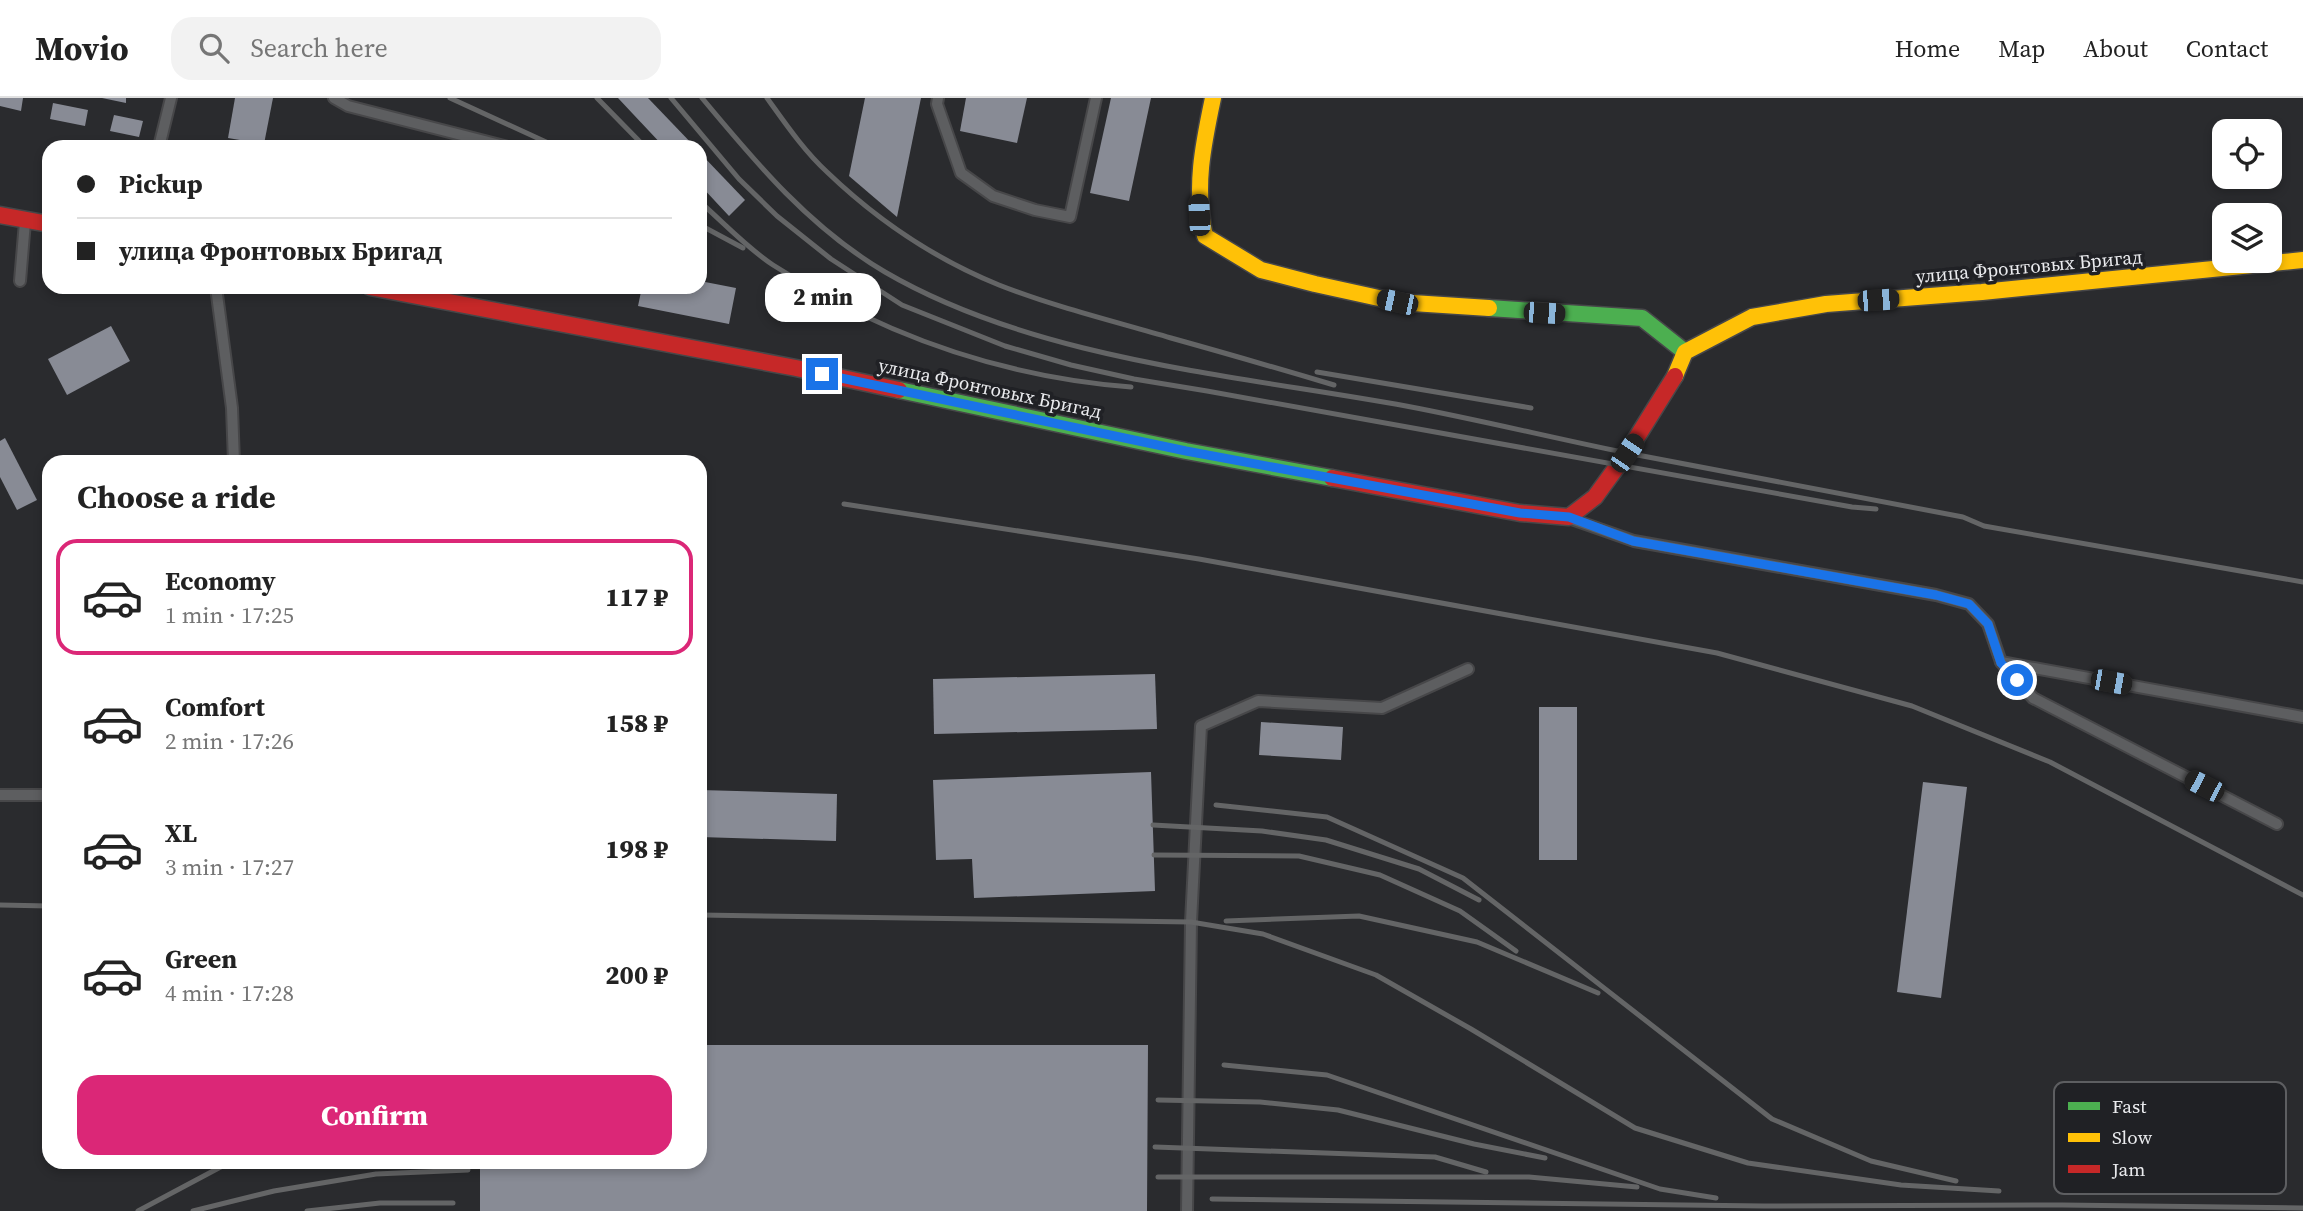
<!DOCTYPE html>
<html lang="en">
<head>
<meta charset="utf-8">
<style>
	:root { --surface:#fff; --page:#f2f2f2; --text:#222; --muted:#767676; --line:#e0e0e0; --accent:#db2777 }
	body { margin:0; font-family:"Source Serif 4",serif; background:var(--page); color:var(--text); height:100vh; display:flex; flex-direction:column; font-size:26px; white-space:nowrap }
	* { box-sizing:border-box; margin:0 }
	p { font-size:23px; color:var(--muted) }
	.icon { flex:none; width:38px; height:38px; fill:none; stroke:currentColor; stroke-width:2; stroke-linecap:round; stroke-linejoin:round }
	.map { position:relative; flex:1; overflow:hidden }
	.sheet { position:absolute; left:42px; top:357px; width:665px; height:714px; display:flex; flex-direction:column; background:var(--surface); border-radius:21px; box-shadow:0 4px 10px #0003 }
	.sheet>* { flex:none }
	.guide { position:absolute; left:42px; top:42px; width:665px; height:154px; border-radius:21px; box-shadow:0 4px 10px #0003; display:grid; align-content:center; height:154px; padding:0 35px; background:var(--surface) }
	.controls { position:absolute; left:2212px; top:21px; display:grid; gap:14px }
	.controls a { display:grid; place-items:center; width:70px; height:70px; border-radius:14px; background:var(--surface); box-shadow:0 4px 10px #0003; font-size:35px }
	.end { position:absolute; width:32px; height:32px; margin:-16px; border:9px solid #1a73e8; background:#fff; box-shadow:0 0 0 4px #fff }
	.from { border-radius:50% }
	.bubble { position:absolute; height:49px; border-radius:21px; background:var(--surface); box-shadow:0 4px 10px #0003; font-size:23px; font-weight:800; line-height:49px; text-align:center }
	.car { position:absolute; width:21px; height:42px; margin:-21px -10px; border-radius:9px; box-shadow:0 0 5px 2px #0007; background:linear-gradient(#222 24%,#8ab4d8 0 40%,#222 0 76%,#8ab4d8 0 86%,#222 0) }
	.guide b { display:flex; align-items:center; gap:24px; height:66px; font-size:26px }
	.guide b+b { border-top:2px solid var(--line) }
	.guide i { width:18px; height:18px; background:var(--text) }
	ul { padding:0; list-style:none }
	li { display:flex; align-items:center; gap:21px; height:116px; margin:0 14px 10px; padding:0 21px; border:4px solid transparent; border-radius:21px }
	li div { flex:1 }
	li b { display:block; font-size:26px }
	li em { font-style:normal; font-weight:800 }
	li.current { border-color:var(--accent) }
	li>.icon { width:63px; height:63px; stroke-width:1.5 }
	h2 { padding:0 35px; font-size:32px; line-height:84px }
	.action { display:flex; gap:14px; margin-top:auto; padding:14px 35px }
	.action a { flex:1; height:80px; border-radius:21px; background:var(--accent); color:#fff; font-size:28px; font-weight:800; line-height:80px; text-align:center }
	header { display:flex; align-items:center; gap:42px; box-sizing:border-box; height:98px; padding:0 35px; background:var(--surface); border-bottom:2px solid var(--line) }
	header strong { font-size:33px }
	nav { display:flex; gap:38px; margin-inline-start:auto; font-size:24px }
	.search { width:490px; height:63px; background:var(--page); display:flex; align-items:center; gap:18px; box-sizing:border-box; padding:0 24px; border-radius:21px; color:var(--muted); font-size:26px }
	.map>svg:first-child { display:block }
	.building { fill:#888b95 }
	.lines { fill:none; stroke-linecap:round; stroke-linejoin:round }
	.lane-casing { stroke:#474749; stroke-width:14 }
	.fast-casing { stroke:#474749; stroke-width:19 }
	.slow-casing { stroke:#474749; stroke-width:19 }
	.jam-casing { stroke:#474749; stroke-width:19 }
	.lane { stroke:#5d5e60; stroke-width:10 }
	.fast { stroke:#4caf50; stroke-width:16 }
	.slow { stroke:#ffc107; stroke-width:16 }
	.jam { stroke:#c62828; stroke-width:16 }
	.rail { stroke:#646566; stroke-width:5 }
	.route { stroke:#1a73e8; stroke-width:9 }
	.labels { text-anchor:middle; stroke-width:7; stroke-linejoin:round; paint-order:stroke }
	.street-label { font-size:19px; fill:#eaebee; stroke:#202125 }
	.key { fill:#202125; stroke:#5d5e61; stroke-width:2 }
	.key-label { font-size:19px; fill:#eaebee }
</style>
</head>
<body>
<header>
<strong>Movio</strong>
<div class="search"><svg class="icon" aria-label="search" viewBox="0 0 24 24"><circle cx="10" cy="10" r="6"/><path d="M15 15l6 6"/></svg>Search here</div>
<nav><a>Home</a><a>Map</a><a>About</a><a>Contact</a></nav>
</header>
<div class="map">
<svg width="2303" height="1113" viewBox="0 0 2303 1113">
	<rect width="100%" height="100%" fill="#2a2b2e"/>
	<g class="building">
		<polygon points="0,0 23,0 21,13 0,8"/>
		<polygon points="102,0 126,0 126,5"/>
		<polygon points="235,0 273,0 264,46 228,40"/>
		<polygon points="618,0 648,0 695,49 664,49"/>
		<polygon points="865,0 921,0 897,119 849,78"/>
		<polygon points="966,0 1027,0 1017,45 960,33"/>
		<polygon points="1111,0 1151,0 1129,103 1090,95"/>
		<polygon points="53,5 88,12 85,28 50,21"/>
		<polygon points="114,17 143,23 139,39 110,33"/>
		<polygon points="700,55 745,102 729,118 700,87"/>
		<polygon points="700,183 736,190 729,226 638,208 642,189 700,189"/>
		<polygon points="111,228 130,263 67,297 48,261"/>
		<polygon points="5,340 37,402 17,412 0,379 0,343"/>
		<polygon points="1155,576 1157,631 934,636 933,581"/>
		<rect x="1539" y="609" width="38" height="153"/>
		<polygon points="1261,624 1343,629 1341,662 1259,657"/>
		<polygon points="1151,674 1155,793 974,800 972,761 936,762 933,682"/>
		<polygon points="1923,684 1967,689 1941,900 1897,894"/>
		<polygon points="700,692 837,696 836,743 700,739"/>
		<polygon points="700,947 1148,947 1147,1113 480,1113 480,1064 700,1064"/>
	</g>
	<g class="lines">
		<g class="lane-casing">
			<g id="lane">
				<polyline points="334,0 348,8 508,49"/>
				<polyline points="938,0 937,6 961,75 993,98 1035,112 1070,119 1096,0"/>
				<polyline points="159,49 171,0"/>
				<polyline points="20,183 25,124"/>
				<polyline points="216,189 232,310 234,364"/>
				<polyline points="1574,422 1634,443 1936,497 1969,506 1988,526 2001,564 2033,600 2277,726"/>
				<polyline points="2001,564 2303,619"/>
				<polyline points="0,697 49,697"/>
				<polyline points="1187,1113 1191,824 1201,628 1258,603 1382,610 1468,571"/>
			</g>
		</g>
		<g class="fast-casing">
			<g id="fast">
				<polyline points="1489,210 1642,220 1685,254"/>
				<polyline points="899,292 1186,353 1332,380"/>
			</g>
		</g>
		<g class="slow-casing">
			<g id="slow">
				<path d="M1213 0C1203 47 1194 90 1205 138L1261 172 1315 186 1397 204 1489 210"/>
				<polyline points="1675,278 1685,254 1752,219 1826,206 1982,194 2303,162"/>
			</g>
		</g>
		<g class="jam-casing">
			<g id="jam">
				<polyline points="0,117 49,126"/>
				<polyline points="370,189 796,270 899,292"/>
				<polyline points="1332,380 1520,415 1569,419 1595,399 1627,355 1675,278"/>
			</g>
		</g>
		<use href="#lane" class="lane"/>
		<use href="#fast" class="fast"/>
		<use href="#slow" class="slow"/>
		<use href="#jam" class="jam"/>
		<g class="rail">
			<polyline points="450,0 557,49"/>
			<polyline points="597,0 645,49"/>
			<polyline points="671,0 739,81 777,118 831,161 902,207 1005,248 1071,267 1134,281 1207,293 1852,409 1876,411"/>
			<path d="M702 0C756 65 810 130 885 174 1036 262 1236 277 1406 308 1480 322 1553 340 1627 355 1739 377 1851 398 1963 419L1984 428 2303 484"/>
			<path d="M767 0C785 25 804 53 827 74 876 121 935 161 999 187 1055 209 1113 223 1171 240 1225 255 1280 271 1334 287"/>
			<path d="M700 104C723 124 747 150 773 167 882 237 1002 279 1131 289"/>
			<polyline points="700,127 743,150"/>
			<polyline points="1317,274 1531,310"/>
			<polyline points="844,406 1199,461 1717,555 1912,608 2050,664 2303,797"/>
			<polyline points="1216,707 1327,719 1463,780 1772,1021 1871,1063 1956,1083"/>
			<polyline points="1153,727 1262,733 1326,742 1419,771 1479,802"/>
			<polyline points="1154,757 1299,758 1380,777 1460,813 1516,853"/>
			<polyline points="0,807 49,808"/>
			<polyline points="700,817 1191,824 1263,836 1376,877 1471,931 1635,1030 1748,1065 1901,1087 1999,1093"/>
			<polyline points="1226,823 1359,818 1477,844 1598,895"/>
			<polyline points="1224,967 1327,977 1660,1091 1716,1100"/>
			<polyline points="1158,1002 1260,1004 1338,1012 1474,1046 1545,1060"/>
			<polyline points="1155,1049 1435,1059 1486,1074"/>
			<polyline points="1158,1079 1529,1079 1637,1089"/>
			<polyline points="1212,1101 1764,1108 2062,1107 2303,1110"/>
			<polyline points="138,1113 230,1064"/>
			<polyline points="193,1113 274,1093 376,1076 468,1072"/>
			<polyline points="307,1113 380,1105 453,1105"/>
		</g>
	</g>
	<g class="lines">
		<polyline class="route" points="822,276 1186,353 1520,415 1569,419 1633,443 1936,497 1969,506 1988,526 2001,565 2017,582"/>
	</g>
	<g class="labels">
		<g class="street-label">
			<text transform="translate(2029 168) rotate(-5)" y="7">улица Фронтовых Бригад</text>
			<text transform="translate(990 290) rotate(12)" y="7">улица Фронтовых Бригад</text>
		</g>
	</g>
	<rect x="2054" y="984" width="232" height="112" rx="10" class="key"/>
	<rect x="2068" y="1004" width="32" height="8" fill="#4caf50"/>
	<rect x="2068" y="1035" width="32" height="9" fill="#ffc107"/>
	<rect x="2068" y="1067" width="32" height="8" fill="#c62828"/>
	<g class="key-label">
		<text x="2112" y="1015">Fast</text>
		<text x="2112" y="1046">Slow</text>
		<text x="2112" y="1078">Jam</text>
	</g>
</svg>
<div class="controls">
<a><svg class="icon" aria-label="locate" viewBox="0 0 24 24"><circle cx="12" cy="12" r="6"/><path d="M12 2v4M12 18v4M2 12h4M18 12h4"/></svg></a>
<a><svg class="icon" aria-label="layers" viewBox="0 0 24 24"><path d="M12 4l9 5-9 5-9-5zM3 14l9 5 9-5"/></svg></a>
</div>
<i class="end from" style="left:2017px;top:582px"></i>
<i class="end" style="left:822px;top:276px"></i>
<div class="bubble" style="left:765px;top:175px;width:116px">2 min</div>
<i class="car" style="left:1199px;top:117px;rotate:357deg"></i>
<i class="car" style="left:1878px;top:202px;rotate:86deg"></i>
<i class="car" style="left:1397px;top:204px;rotate:282deg"></i>
<i class="car" style="left:1544px;top:215px;rotate:93deg"></i>
<i class="car" style="left:1627px;top:355px;rotate:34deg"></i>
<i class="car" style="left:2111px;top:584px;rotate:100deg"></i>
<i class="car" style="left:2204px;top:688px;rotate:297deg"></i>
<div class="guide">
<b><i class="from"></i>Pickup</b>
<b><i></i>улица Фронтовых Бригад</b>
</div>
<section class="sheet">
<h2>Choose a ride</h2>
<ul>
<li class="current"><svg class="icon" aria-label="car" viewBox="0 0 24 24"><path d="M5 17H2v-5l4-1 3-4h7l3 4 3 1v5h-3M9 17h6M6 11h13"/><circle cx="7" cy="17" r="2"/><circle cx="17" cy="17" r="2"/></svg><div><b>Economy</b><p>1 min · 17:25</p></div><em>117 ₽</em></li>
<li><svg class="icon" aria-label="car" viewBox="0 0 24 24"><path d="M5 17H2v-5l4-1 3-4h7l3 4 3 1v5h-3M9 17h6M6 11h13"/><circle cx="7" cy="17" r="2"/><circle cx="17" cy="17" r="2"/></svg><div><b>Comfort</b><p>2 min · 17:26</p></div><em>158 ₽</em></li>
<li><svg class="icon" aria-label="car" viewBox="0 0 24 24"><path d="M5 17H2v-5l4-1 3-4h7l3 4 3 1v5h-3M9 17h6M6 11h13"/><circle cx="7" cy="17" r="2"/><circle cx="17" cy="17" r="2"/></svg><div><b>XL</b><p>3 min · 17:27</p></div><em>198 ₽</em></li>
<li><svg class="icon" aria-label="car" viewBox="0 0 24 24"><path d="M5 17H2v-5l4-1 3-4h7l3 4 3 1v5h-3M9 17h6M6 11h13"/><circle cx="7" cy="17" r="2"/><circle cx="17" cy="17" r="2"/></svg><div><b>Green</b><p>4 min · 17:28</p></div><em>200 ₽</em></li>
</ul>
<div class="action"><a>Confirm</a></div>
</section>
</div>
</body>
</html>
